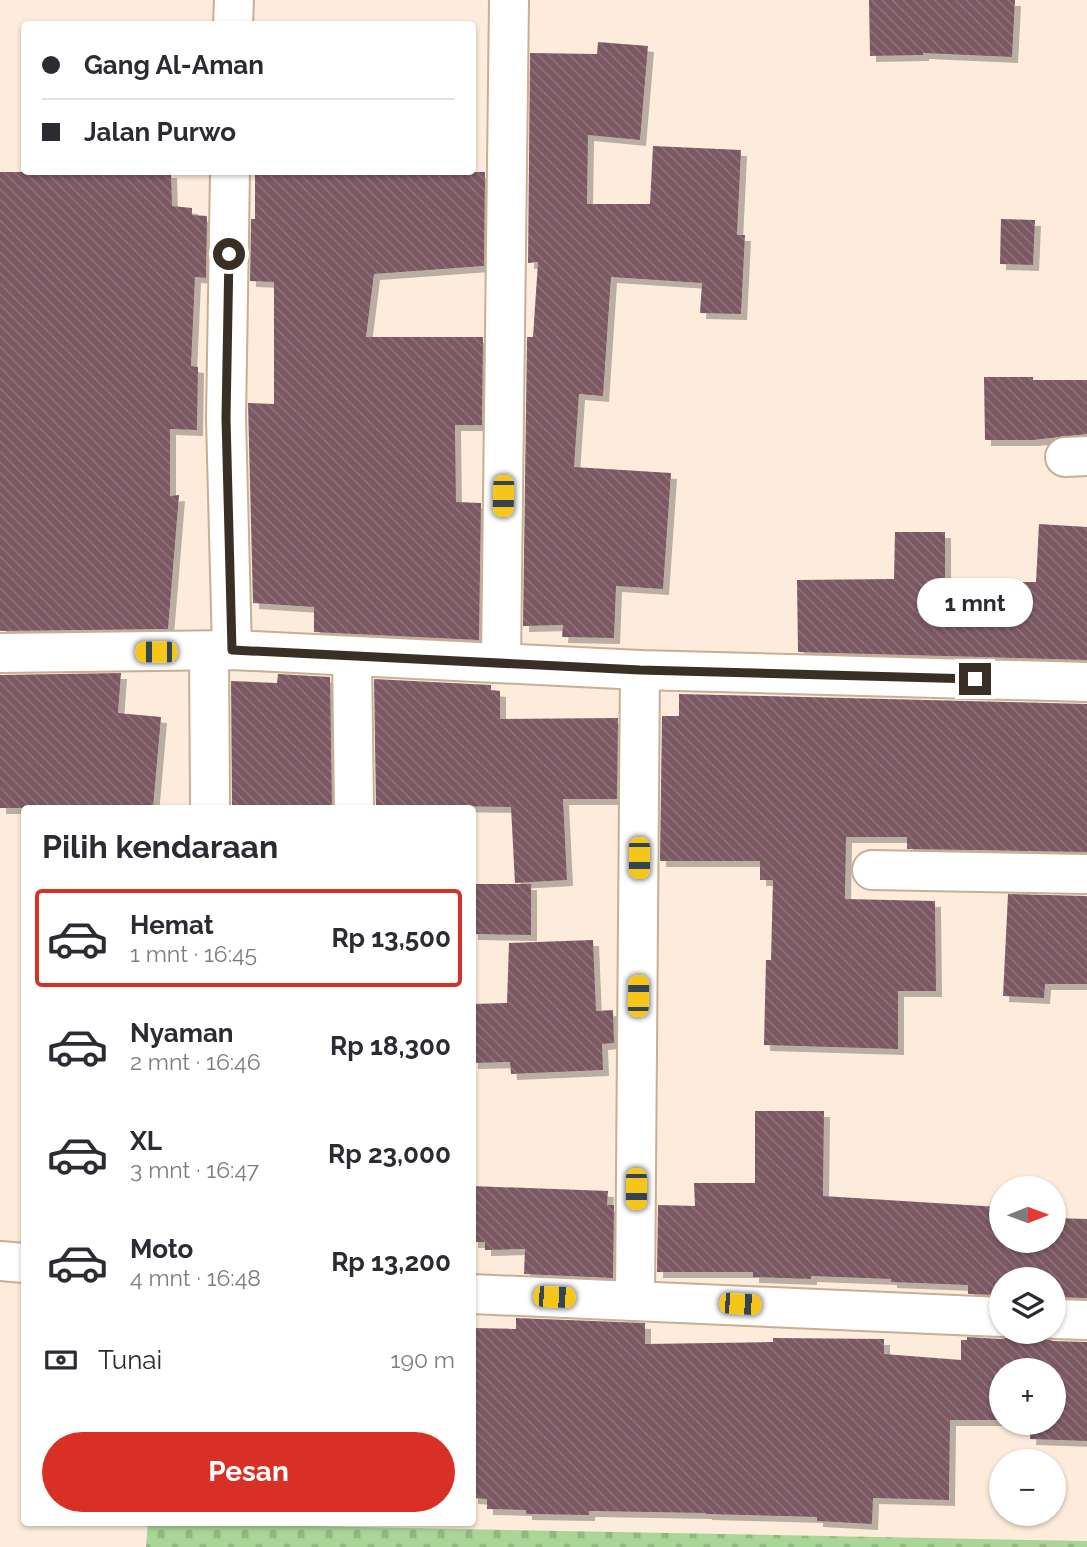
<!DOCTYPE html>
<html lang="id">
<head>
<meta charset="utf-8">
<style>
	:root { --surface:#fff; --page:#f7f7f7; --text:#2b2b33; --muted:#7c7c81; --line:#e1e1e2; --accent:#d93025 }
	body { margin:0; font-family:Raleway,sans-serif; background:var(--page); color:var(--text); height:100vh; display:flex; flex-direction:column; font-size:26px; white-space:nowrap }
	* { box-sizing:border-box; margin:0 }
	p { font-size:23px; color:var(--muted) }
	.icon { flex:none; width:38px; height:38px; fill:none; stroke:currentColor; stroke-width:2; stroke-linecap:round; stroke-linejoin:round }
	.map { position:relative; flex:1; overflow:hidden }
	.details { position:absolute; left:21px; top:805px; width:455px; height:721px; display:flex; flex-direction:column; background:var(--surface); border-radius:7px; box-shadow:0 2px 5px #0004 }
	.details>* { flex:none }
	.banner { position:absolute; left:21px; top:21px; width:455px; height:154px; border-radius:7px; box-shadow:0 2px 5px #0004; display:grid; align-content:center; height:154px; padding:0 21px; background:var(--surface) }
	.needle { width:46px; rotate:89deg }
	.buttons { position:absolute; left:989px; top:1176px; display:grid; gap:14px }
	.buttons a { display:grid; place-items:center; width:77px; height:77px; border-radius:50%; background:var(--surface); box-shadow:0 2px 5px #0004; font-size:35px }
	.end { position:absolute; width:32px; height:32px; margin:-16px; border:9px solid #392f24; background:#fff; box-shadow:0 0 0 4px #fff }
	.from { border-radius:50% }
	.bubble { position:absolute; height:49px; border-radius:24px; background:var(--surface); box-shadow:0 2px 5px #0004; font-size:23px; font-weight:700; line-height:49px; text-align:center }
	.car { position:absolute; width:21px; height:42px; margin:-21px -10px; border-radius:9px; box-shadow:0 0 5px 2px #0007; background:linear-gradient(#f5c518 24%,#345 0 40%,#f5c518 0 76%,#345 0 86%,#f5c518 0) }
	.banner b { display:flex; align-items:center; gap:24px; height:66px; font-size:26px }
	.banner b+b { border-top:2px solid var(--line) }
	.banner i { width:18px; height:18px; background:var(--text) }
	ul { padding:0; list-style:none }
	li { display:flex; align-items:center; gap:21px; height:98px; margin:0 14px 10px; padding:0 7px; border:4px solid transparent; border-radius:7px }
	li div { flex:1 }
	li b { display:block; font-size:26px }
	li em { font-style:normal; font-weight:700 }
	li.on { border-color:var(--accent) }
	li>.icon { width:63px; height:63px; stroke-width:1.5 }
	h2 { padding:0 21px; font-size:32px; line-height:84px }
	.pay { display:flex; align-items:center; gap:18px; height:77px; padding:0 21px; font-size:26px }
	.pay p { margin-inline-start:auto }
	.action { display:flex; gap:14px; margin-top:auto; padding:14px 21px }
	.action a { flex:1; height:80px; border-radius:42px; background:var(--accent); color:#fff; font-size:28px; font-weight:700; line-height:80px; text-align:center }
	.map>svg:first-child { display:block }
	.cemetery { fill:url(#cemetery-stones) }
	.building { fill:url(#building-back-hatch); filter:url(#shadow) }
	.lines { fill:none; stroke-linecap:round; stroke-linejoin:round }
	.street-casing { stroke:#c8ae93; stroke-width:42 }
	.street { stroke:#fff; stroke-width:38 }
	.route { stroke:#392f24; stroke-width:9 }
</style>
</head>
<body>
<div class="map">
<svg width="1087" height="1547" viewBox="0 0 1087 1547">
	<defs>
		<pattern id="cemetery-stones" width="16" height="16" patternUnits="userSpaceOnUse" patternTransform="scale(1.75)"><rect width="16" height="16" fill="#a9d597"/><path d="M2 7V4a2 2 0 0 1 4 0v3zM10 15v-3a2 2 0 0 1 4 0v3z" fill="#92b782"/></pattern>
		<pattern id="building-back-hatch" width="6" height="6" patternUnits="userSpaceOnUse" patternTransform="scale(1.75)"><rect width="6" height="6" fill="#7b5863"/><path d="M-1 5l2 2M0 0l6 6M5-1l2 2" fill="none" stroke="#8d727a"/></pattern>
		<filter id="shadow"><feDropShadow dx="6" dy="6" stdDeviation="0" flood-color="#0004"/></filter>
	</defs>
	<rect width="100%" height="100%" fill="#fdecdb"/>
	<polygon class="cemetery" points="148,1523 1087,1541 1087,1547 146,1547"/>
	<g class="building">
		<polygon points="869,0 1015,0 1012,57 923,53 923,55 870,56"/>
		<polygon points="598,42 648,46 640,140 588,135 587,204 650,204 653,146 741,150 737,235 745,235 741,314 700,313 702,283 611,277 603,396 579,394 574,467 671,473 663,589 616,586 614,638 562,637 563,625 523,626 527,337 533,337 538,262 528,263 530,53 597,54"/>
		<polygon points="0,172 171,172 172,206 192,208 192,215 207,216 206,278 195,277 191,366 198,367 197,430 170,429 170,496 179,495 168,629 0,631"/>
		<polygon points="255,172 485,172 484,266 374,274 366,337 483,337 482,425 455,425 456,502 481,503 479,640 314,632 314,607 253,603 248,403 274,404 274,282 250,281 251,219 255,219"/>
		<polygon points="1001,219 1035,220 1033,265 1000,264"/>
		<polygon points="984,377 1033,377 1033,380 1087,380 1087,434 1033,440 985,440"/>
		<polygon points="1039,524 1087,527 1087,660 798,652 797,580 894,579 895,532 945,532 945,582 1036,582"/>
		<polygon points="121,673 118,713 161,717 153,808 0,808 0,675"/>
		<polygon points="278,674 330,677 332,808 232,808 231,681 277,683"/>
		<polygon points="374,679 491,685 491,690 500,691 500,719 618,718 617,799 563,799 567,880 515,883 511,807 446,806 447,808 376,808"/>
		<polygon points="679,694 1087,704 1087,852 907,849 907,837 846,837 845,899 935,901 936,991 898,991 898,1049 764,1045 766,960 771,960 773,880 760,880 760,861 660,861 662,716 679,716"/>
		<polygon points="472,884 531,884 531,935 472,934"/>
		<polygon points="1008,894 1087,896 1087,984 1045,984 1044,998 1003,996"/>
		<polygon points="593,940 596,1011 613,1010 614,1043 602,1044 603,1070 511,1074 510,1062 472,1063 472,1004 507,1003 509,943"/>
		<polygon points="755,1111 824,1111 823,1196 999,1207 1001,1241 1054,1241 1054,1218 1087,1219 1087,1298 1054,1297 1054,1279 1001,1279 1001,1295 968,1294 968,1285 891,1282 891,1279 811,1276 811,1279 753,1277 753,1272 657,1272 658,1205 695,1206 694,1183 755,1183"/>
		<polygon points="472,1186 608,1191 607,1205 614,1205 613,1278 524,1274 525,1249 485,1250 485,1242 472,1242"/>
		<polygon points="516,1318 645,1323 645,1344 773,1342 773,1338 884,1339 884,1354 961,1360 961,1340 967,1340 967,1337 1001,1339 1010,1337 1016,1332 1037,1332 1043,1338 1053,1341 1087,1342 1087,1441 1030,1439 1031,1423 1054,1423 1054,1370 1001,1370 1001,1420 950,1420 949,1500 873,1498 872,1524 817,1521 817,1517 706,1514 706,1513 589,1511 589,1515 526,1514 526,1510 487,1509 487,1499 472,1498 472,1328 516,1329"/>
	</g>
	<g class="lines">
		<g class="street-casing">
			<g id="street">
				<polyline points="233,24 234,0"/>
				<polyline points="230,172 226,418 232,650"/>
				<polyline points="1065,457 1087,456"/>
				<polyline points="209,652 210,808"/>
				<polyline points="0,653 232,650 640,670 1087,682"/>
				<polyline points="352,657 354,808"/>
				<polyline points="501,662 509,0"/>
				<polyline points="872,870 1087,874"/>
				<polyline points="0,1261 24,1263"/>
				<polyline points="472,1294 1001,1317"/>
				<polyline points="635,1300 640,670"/>
				<polyline points="1054,1319 1087,1320"/>
			</g>
		</g>
		<use href="#street" class="street"/>
	</g>
	<g class="lines">
		<polyline class="route" points="229,254 226,418 232,650 640,670 975,679"/>
	</g>
</svg>
<div class="buttons">
<a><svg class="needle" viewBox="-14 -14 28 28"><path d="M0-13l5 13h-10z" fill="#e53935"/><path d="M0 13l5-13h-10z" fill="#7c7c81"/></svg></a>
<a><svg class="icon" aria-label="layers" viewBox="0 0 24 24"><path d="M12 4l9 5-9 5-9-5zM3 14l9 5 9-5"/></svg></a>
<a>+</a>
<a>−</a>
</div>
<i class="end from" style="left:229px;top:254px"></i>
<i class="end" style="left:975px;top:679px"></i>
<div class="bubble" style="left:917px;top:578px;width:116px">1 mnt</div>
<i class="car" style="left:503px;top:496px;rotate:181deg"></i>
<i class="car" style="left:156px;top:652px;rotate:270deg"></i>
<i class="car" style="left:639px;top:858px;rotate:180deg"></i>
<i class="car" style="left:638px;top:996px;rotate:1deg"></i>
<i class="car" style="left:636px;top:1189px;rotate:180deg"></i>
<i class="car" style="left:554px;top:1297px;rotate:92deg"></i>
<i class="car" style="left:740px;top:1304px;rotate:93deg"></i>
<div class="banner">
<b><i class="from"></i>Gang Al-Aman</b>
<b><i></i>Jalan Purwo</b>
</div>
<section class="details">
<h2>Pilih kendaraan</h2>
<ul>
<li class="on"><svg class="icon" aria-label="car" viewBox="0 0 24 24"><path d="M5 17H2v-5l4-1 3-4h7l3 4 3 1v5h-3M9 17h6M6 11h13"/><circle cx="7" cy="17" r="2"/><circle cx="17" cy="17" r="2"/></svg><div><b>Hemat</b><p>1 mnt · 16:45</p></div><em>Rp 13,500</em></li>
<li><svg class="icon" aria-label="car" viewBox="0 0 24 24"><path d="M5 17H2v-5l4-1 3-4h7l3 4 3 1v5h-3M9 17h6M6 11h13"/><circle cx="7" cy="17" r="2"/><circle cx="17" cy="17" r="2"/></svg><div><b>Nyaman</b><p>2 mnt · 16:46</p></div><em>Rp 18,300</em></li>
<li><svg class="icon" aria-label="car" viewBox="0 0 24 24"><path d="M5 17H2v-5l4-1 3-4h7l3 4 3 1v5h-3M9 17h6M6 11h13"/><circle cx="7" cy="17" r="2"/><circle cx="17" cy="17" r="2"/></svg><div><b>XL</b><p>3 mnt · 16:47</p></div><em>Rp 23,000</em></li>
<li><svg class="icon" aria-label="car" viewBox="0 0 24 24"><path d="M5 17H2v-5l4-1 3-4h7l3 4 3 1v5h-3M9 17h6M6 11h13"/><circle cx="7" cy="17" r="2"/><circle cx="17" cy="17" r="2"/></svg><div><b>Moto</b><p>4 mnt · 16:48</p></div><em>Rp 13,200</em></li>
</ul>
<div class="pay"><svg class="icon" aria-label="cash" viewBox="0 0 24 24"><path d="M3 7h18v10H3z"/><circle cx="12" cy="12" r="2"/></svg>Tunai<p>190 m</p></div>
<div class="action"><a>Pesan</a></div>
</section>
</div>
</body>
</html>
